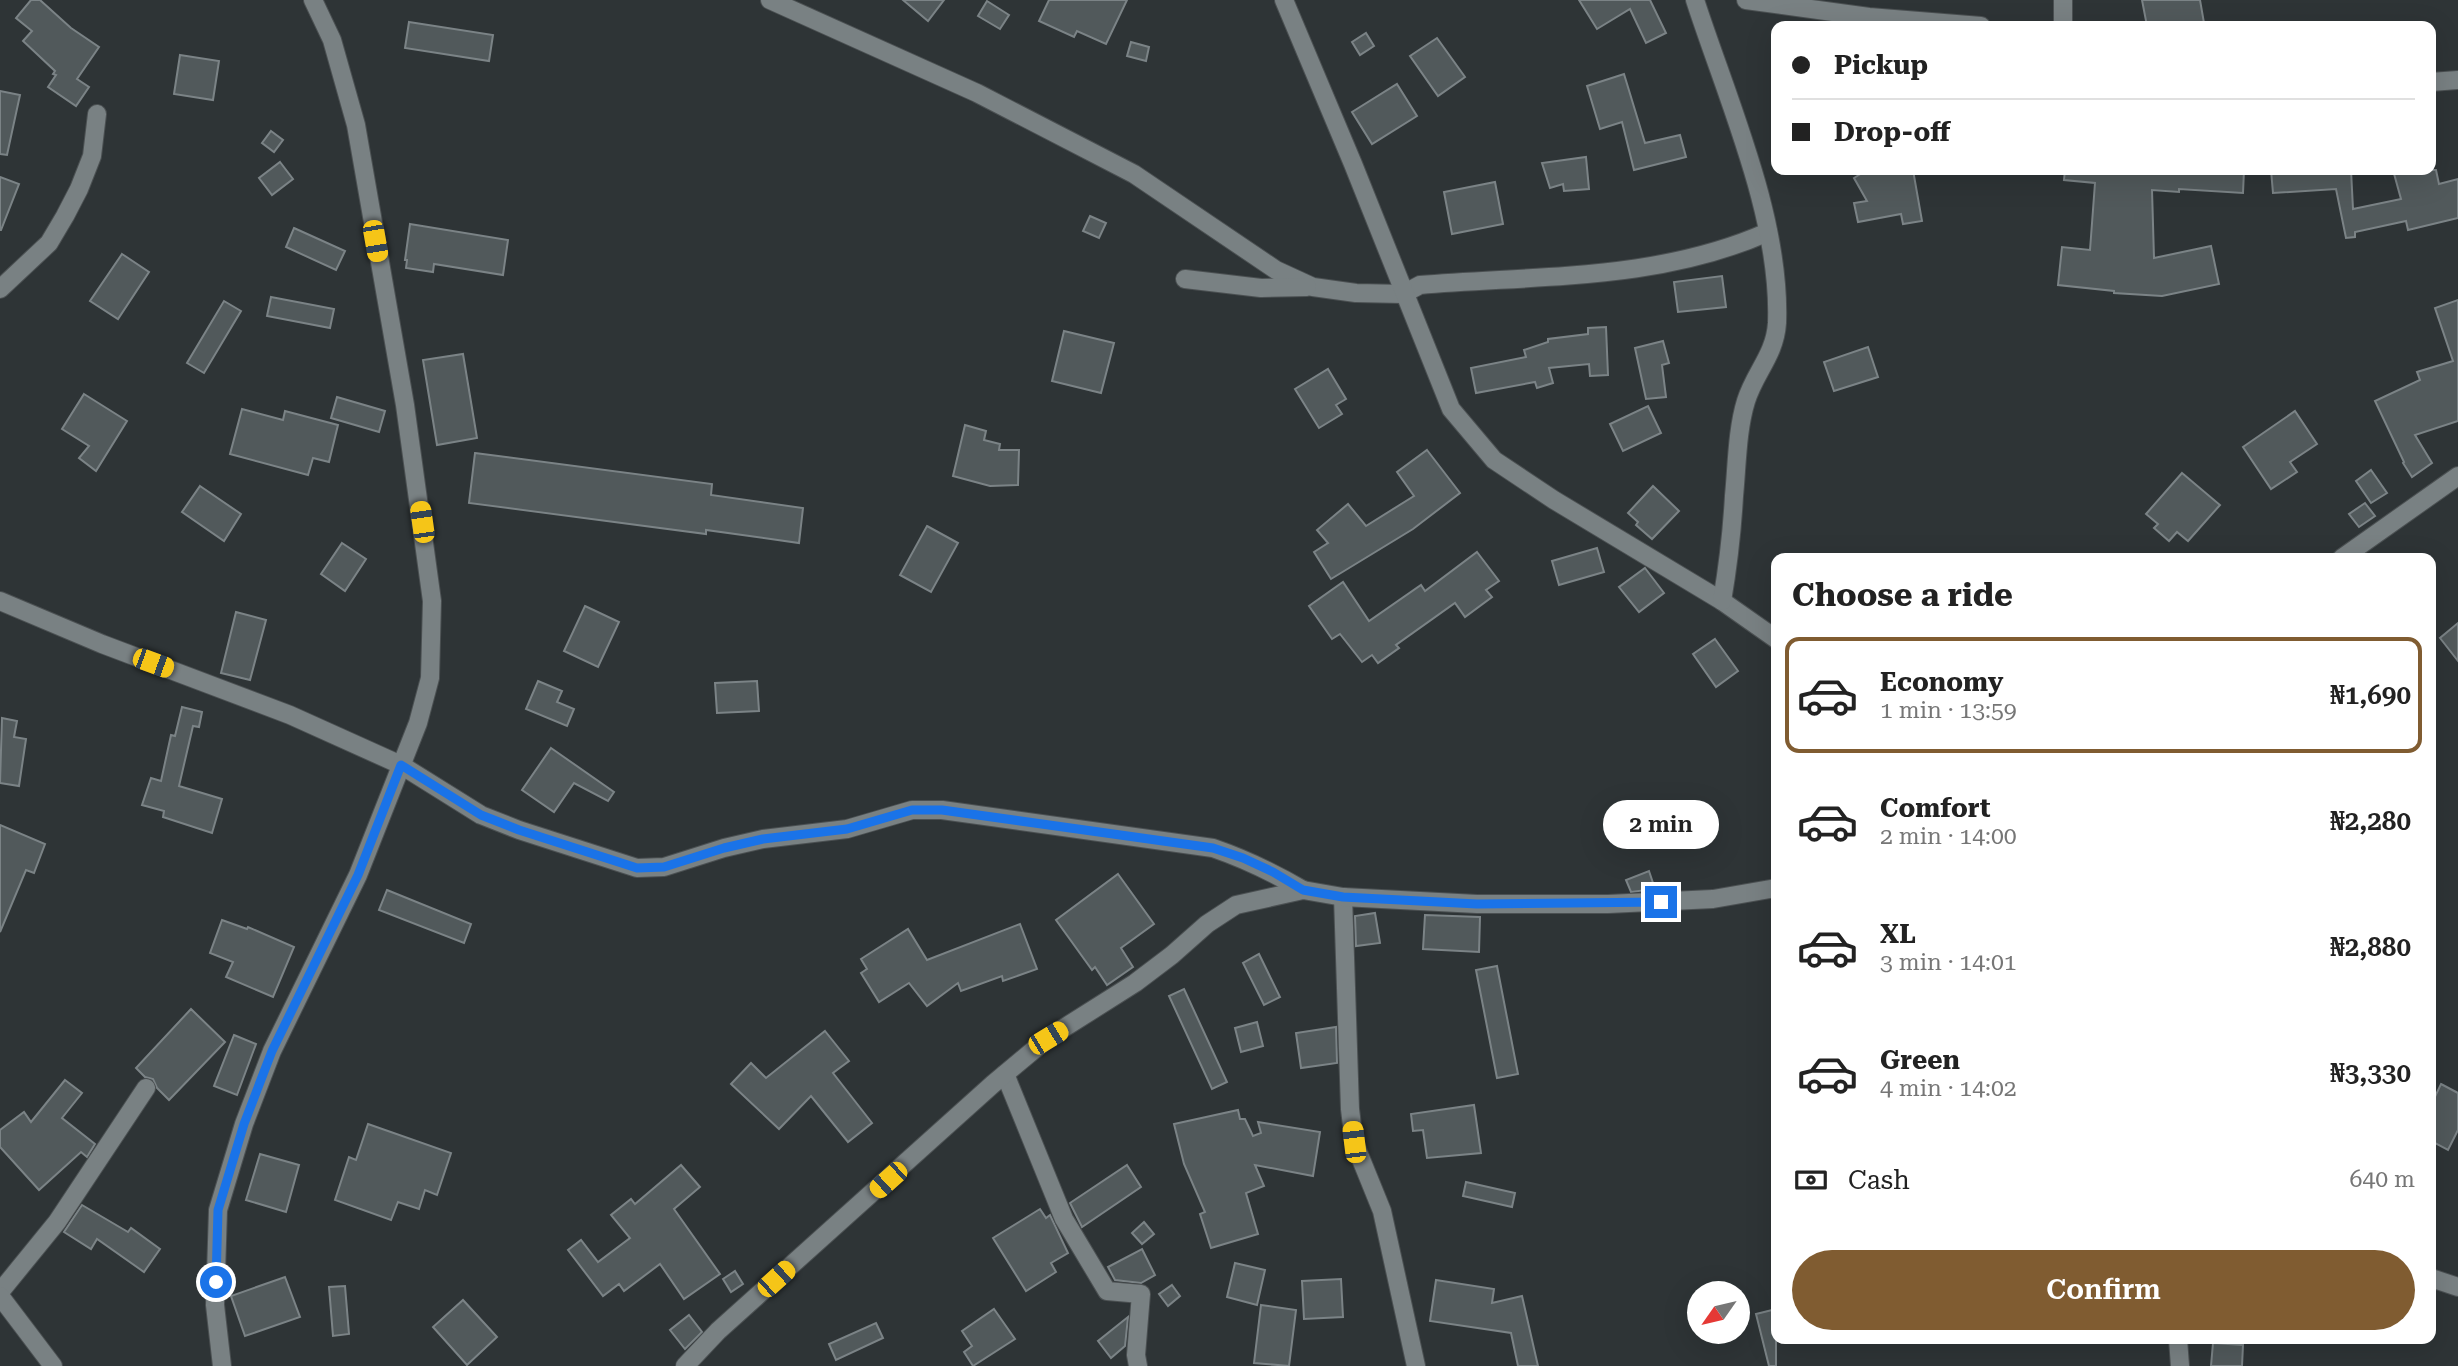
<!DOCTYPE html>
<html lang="en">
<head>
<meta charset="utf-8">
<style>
	:root { --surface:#fff; --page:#f6f6f6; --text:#222; --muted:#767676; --line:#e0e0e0; --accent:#805c31 }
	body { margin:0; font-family:"Roboto Serif",serif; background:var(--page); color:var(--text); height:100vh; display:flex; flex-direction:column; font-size:26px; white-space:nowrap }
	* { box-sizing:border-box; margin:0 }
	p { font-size:23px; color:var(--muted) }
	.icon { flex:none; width:38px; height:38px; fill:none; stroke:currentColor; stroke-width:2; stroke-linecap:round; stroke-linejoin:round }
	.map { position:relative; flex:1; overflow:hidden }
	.side { position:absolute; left:1771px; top:553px; width:665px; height:791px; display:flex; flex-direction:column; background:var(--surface); border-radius:14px; box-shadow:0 7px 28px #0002 }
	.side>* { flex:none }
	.hud { position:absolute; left:1771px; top:21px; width:665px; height:154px; border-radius:14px; box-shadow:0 7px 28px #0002; display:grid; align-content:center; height:154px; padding:0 21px; background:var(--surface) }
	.needle { width:46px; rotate:236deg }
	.buttons { position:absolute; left:1687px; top:1281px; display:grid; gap:14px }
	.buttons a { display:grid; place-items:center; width:63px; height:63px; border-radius:50%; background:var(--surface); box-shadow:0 7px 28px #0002; font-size:35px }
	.end { position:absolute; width:32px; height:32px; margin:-16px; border:9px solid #1a73e8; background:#fff; box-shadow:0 0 0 4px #fff }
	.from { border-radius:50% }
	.bubble { position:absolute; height:49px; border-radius:24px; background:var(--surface); box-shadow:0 7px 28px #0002; font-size:23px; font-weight:600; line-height:49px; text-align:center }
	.car { position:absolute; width:21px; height:42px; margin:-21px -10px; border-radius:9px; box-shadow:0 0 5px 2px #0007; background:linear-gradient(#f5c518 24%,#345 0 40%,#f5c518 0 76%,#345 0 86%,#f5c518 0) }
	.hud b { display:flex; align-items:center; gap:24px; height:66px; font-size:26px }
	.hud b+b { border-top:2px solid var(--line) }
	.hud i { width:18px; height:18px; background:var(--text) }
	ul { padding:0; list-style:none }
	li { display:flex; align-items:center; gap:21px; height:116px; margin:0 14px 10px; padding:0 7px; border:4px solid transparent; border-radius:14px }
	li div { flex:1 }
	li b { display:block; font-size:26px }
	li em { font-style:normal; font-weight:600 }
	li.on { border-color:var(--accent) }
	li>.icon { width:63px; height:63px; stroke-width:1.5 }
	h2 { padding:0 21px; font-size:32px; line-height:84px }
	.pay { display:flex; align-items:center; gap:18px; height:77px; padding:0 21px; font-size:26px }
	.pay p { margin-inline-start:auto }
	.cta { display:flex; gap:14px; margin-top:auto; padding:14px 21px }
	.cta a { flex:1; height:80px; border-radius:42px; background:var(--accent); color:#fff; font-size:28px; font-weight:600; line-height:80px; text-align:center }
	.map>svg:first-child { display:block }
	.building { fill:#51595b; stroke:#7b8386; stroke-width:2 }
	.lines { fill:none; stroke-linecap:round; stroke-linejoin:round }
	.street-casing { stroke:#4b5052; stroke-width:20 }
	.street { stroke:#798183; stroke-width:18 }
	.route { stroke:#1a73e8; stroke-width:9 }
</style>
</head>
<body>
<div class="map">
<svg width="2458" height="1366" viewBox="0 0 2458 1366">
	<rect width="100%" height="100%" fill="#2e3436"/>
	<g class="building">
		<polygon points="31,0 40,0 71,28 99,47 77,79 89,87 76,106 48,87 56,75 53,74 55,71 23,41 32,31 16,18"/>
		<polygon points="903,0 944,0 928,21"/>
		<polygon points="1049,0 1127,0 1106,44 1077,31 1074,37 1039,21"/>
		<polygon points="1579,0 1650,0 1666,33 1646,43 1630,9 1597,29"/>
		<polygon points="2142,0 2200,0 2204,23 2184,26 2147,26"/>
		<polygon points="987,1 1009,15 1000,29 978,16"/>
		<polygon points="409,22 493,35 489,61 405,48"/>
		<polygon points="1366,33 1374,46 1360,55 1352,42"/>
		<polygon points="1437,38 1465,77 1438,96 1410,56"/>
		<polygon points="1131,42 1149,47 1146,61 1127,56"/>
		<polygon points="180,55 219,61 213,100 174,94"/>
		<polygon points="1624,74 1645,143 1680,135 1686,157 1634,170 1622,122 1600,129 1587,86"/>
		<polygon points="1397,84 1417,116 1372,144 1352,112"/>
		<polygon points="0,91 20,95 7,155 0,154"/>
		<polygon points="271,131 283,140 274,152 262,143"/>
		<polygon points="1586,157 1589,189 1564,191 1563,184 1550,188 1542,163"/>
		<polygon points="280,162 293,179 272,195 259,178"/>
		<polygon points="1867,170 1913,170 1922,221 1903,224 1901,214 1858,222 1854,203 1867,201 1854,178"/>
		<polygon points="2065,170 2244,170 2243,193 2179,189 2179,192 2152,190 2154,258 2211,246 2219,284 2162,296 2114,293 2114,291 2058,285 2062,247 2090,250 2095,183 2064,180"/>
		<polygon points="2271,170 2351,170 2353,209 2401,199 2393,170 2436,170 2439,184 2458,179 2458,218 2408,230 2406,221 2355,232 2355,237 2346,238 2336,189 2273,193"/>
		<polygon points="0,177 19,184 1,230 0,230"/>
		<polygon points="1495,182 1503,224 1452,234 1444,192"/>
		<polygon points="1090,216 1106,223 1099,238 1083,231"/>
		<polygon points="410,224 508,240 503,275 434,264 433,272 406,268 407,260 405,260"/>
		<polygon points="294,228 345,251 336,270 286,247"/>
		<polygon points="122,254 149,272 118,319 90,301"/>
		<polygon points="1722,276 1726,307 1678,312 1674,282"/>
		<polygon points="271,297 334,309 330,328 267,316"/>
		<polygon points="2458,300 2458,421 2415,435 2432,463 2412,477 2403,463 2404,462 2375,401 2420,380 2417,372 2453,361 2435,308"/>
		<polygon points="224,301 241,311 204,373 187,363"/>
		<polygon points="1606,327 1608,375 1590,376 1589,364 1549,368 1553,383 1537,388 1535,382 1476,393 1471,368 1526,357 1524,350 1548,342 1548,339 1588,334 1588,328"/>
		<polygon points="1064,331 1114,343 1101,393 1052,381"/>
		<polygon points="1663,341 1669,363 1662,365 1666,397 1646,399 1635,348"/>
		<polygon points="1868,347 1878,377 1834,391 1824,362"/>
		<polygon points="463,354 477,438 437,445 423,360"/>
		<polygon points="1328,369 1346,399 1336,405 1342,414 1319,428 1295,389"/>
		<polygon points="84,394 127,421 96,471 79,458 89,446 62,429"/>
		<polygon points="337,397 385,411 379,432 331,418"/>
		<polygon points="1648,406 1661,433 1623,451 1610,424"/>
		<polygon points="242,409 283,420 285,411 338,425 329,462 313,458 308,475 230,454"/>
		<polygon points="2295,411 2317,444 2290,462 2297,472 2271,489 2243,447"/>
		<polygon points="965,425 986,431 984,440 1000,444 999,450 1019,450 1018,485 990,486 953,476"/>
		<polygon points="1427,450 1460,493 1413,529 1331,579 1314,552 1328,543 1317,530 1348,504 1366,526 1414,496 1397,472"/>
		<polygon points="475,453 712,484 711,495 803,508 799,543 706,530 706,534 469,503"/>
		<polygon points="2371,470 2387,493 2371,503 2356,481"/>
		<polygon points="2182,473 2220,505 2188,541 2177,532 2169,541 2154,528 2158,524 2146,514"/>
		<polygon points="200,486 241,514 224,541 182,512"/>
		<polygon points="1653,486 1679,511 1652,539 1636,525 1638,522 1628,513"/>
		<polygon points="2365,503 2375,516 2359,527 2349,514"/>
		<polygon points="927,526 958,543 931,592 900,575"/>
		<polygon points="342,543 366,559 345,591 321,574"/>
		<polygon points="1597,548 1604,572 1559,585 1552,561"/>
		<polygon points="1477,552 1499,581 1486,590 1492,597 1465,617 1455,603 1396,645 1399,648 1378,663 1372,655 1362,662 1340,634 1332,639 1309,606 1343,582 1369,621 1421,585 1425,591"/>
		<polygon points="1645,568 1664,593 1639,612 1619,587"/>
		<polygon points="585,606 619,622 598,667 564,651"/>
		<polygon points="236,612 266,620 250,680 221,673"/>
		<polygon points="2458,623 2458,661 2440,638"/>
		<polygon points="1715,639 1738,671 1716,687 1693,654"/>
		<polygon points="538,681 562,691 557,702 574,709 567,726 526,709"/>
		<polygon points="757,681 759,711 717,713 715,683"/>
		<polygon points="182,707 202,712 199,727 193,726 179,786 222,799 212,833 163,817 164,811 142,805 151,778 161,781 171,735 175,736"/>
		<polygon points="2,718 17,721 14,737 26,739 19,786 0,783"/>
		<polygon points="551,748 614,792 608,801 574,783 554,812 522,790"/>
		<polygon points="0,825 45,844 34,873 26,870 0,932"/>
		<polygon points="1649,871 1655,889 1631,892 1626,880"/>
		<polygon points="1118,874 1154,924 1121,948 1133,967 1107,985 1095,967 1092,970 1056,920"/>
		<polygon points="387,890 471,924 464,943 379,910"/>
		<polygon points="1375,913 1380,943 1356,946 1355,916"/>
		<polygon points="1425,915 1480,917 1479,952 1423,949"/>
		<polygon points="222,920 247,929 248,927 294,947 273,997 226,977 233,962 210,953"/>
		<polygon points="1020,924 1037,969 1003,981 1002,976 961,991 958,983 927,1006 909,983 879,1002 861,973 867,969 861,959 908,929 927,960"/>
		<polygon points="1259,954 1280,997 1264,1005 1243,963"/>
		<polygon points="1497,966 1518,1074 1497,1078 1476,970"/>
		<polygon points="1184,989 1227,1082 1212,1089 1169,996"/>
		<polygon points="191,1009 225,1042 169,1100 157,1088 153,1079 145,1077 136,1068"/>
		<polygon points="1257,1022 1263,1046 1241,1052 1235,1028"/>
		<polygon points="1336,1027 1337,1063 1301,1068 1296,1033"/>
		<polygon points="825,1031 849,1061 833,1073 872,1123 848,1142 811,1096 779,1129 731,1084 751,1063 766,1078"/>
		<polygon points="234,1035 256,1044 237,1095 214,1086"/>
		<polygon points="65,1080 82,1093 62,1118 95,1144 87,1157 81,1152 39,1190 0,1147 0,1130 24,1112 31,1122"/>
		<polygon points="2441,1084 2458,1093 2458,1130 2448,1150 2431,1141 2431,1105"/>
		<polygon points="1474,1105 1481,1153 1427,1158 1423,1130 1413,1131 1411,1114"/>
		<polygon points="1238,1110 1240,1119 1245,1119 1253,1136 1261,1133 1258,1122 1320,1132 1313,1176 1255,1165 1264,1186 1246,1193 1258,1234 1211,1248 1200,1214 1205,1212 1184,1164 1174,1124"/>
		<polygon points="368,1124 451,1153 437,1195 425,1190 419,1209 398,1202 391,1220 335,1200 349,1157 356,1160"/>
		<polygon points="260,1154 299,1165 286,1212 246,1200"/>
		<polygon points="681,1165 700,1187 674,1209 720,1274 684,1299 660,1264 624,1291 619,1284 603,1296 568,1250 581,1240 598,1262 630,1238 611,1215 631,1199 635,1204"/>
		<polygon points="1127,1165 1141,1187 1082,1227 1070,1203"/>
		<polygon points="1466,1182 1515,1193 1512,1207 1463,1196"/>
		<polygon points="82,1205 128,1232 131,1228 160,1249 144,1272 97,1239 91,1249 64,1232"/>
		<polygon points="1040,1209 1046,1218 1050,1215 1068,1253 1051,1263 1056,1272 1026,1291 993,1238"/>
		<polygon points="1144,1222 1154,1234 1142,1244 1132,1233"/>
		<polygon points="1142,1249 1155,1275 1141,1283 1115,1280 1108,1267"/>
		<polygon points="1235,1263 1265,1270 1257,1305 1227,1297"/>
		<polygon points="735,1271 743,1284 731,1292 723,1279"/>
		<polygon points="285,1277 300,1317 245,1336 231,1296"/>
		<polygon points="1341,1279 1343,1317 1304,1319 1302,1281"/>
		<polygon points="1436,1280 1494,1289 1492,1303 1522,1296 1538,1366 1518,1366 1511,1333 1430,1321"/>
		<polygon points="1172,1285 1180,1296 1168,1306 1159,1294"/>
		<polygon points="345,1286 349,1334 333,1336 329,1287"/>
		<polygon points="463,1300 497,1337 467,1365 433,1327"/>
		<polygon points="1261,1305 1296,1310 1289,1366 1254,1363"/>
		<polygon points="994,1309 1015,1339 973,1366 964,1352 972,1346 962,1331"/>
		<polygon points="1776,1309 1776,1366 1769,1366 1756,1314"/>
		<polygon points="689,1315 702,1332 685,1349 670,1330"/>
		<polygon points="1128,1317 1125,1346 1111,1358 1098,1341"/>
		<polygon points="876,1323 883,1338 836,1360 829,1344"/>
		<polygon points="2213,1343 2243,1345 2242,1366 2211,1366"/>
	</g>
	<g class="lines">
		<g class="street-casing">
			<g id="street">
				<path d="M770 0 977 93 1134 174 1276 270 1313 287 1356 293 1403 294 1420 285C1538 275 1658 281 1768 232"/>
				<polyline points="1284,0 1353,164 1451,409 1494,460 1554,500 1722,601 1776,639"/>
				<path d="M1695 0C1727 99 1781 218 1777 323 1775 355 1755 372 1746 401 1737 430 1737 466 1734 496 1732 532 1728 566 1722 601"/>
				<polyline points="1746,0 1869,17 1981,26"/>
				<polyline points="2063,0 2063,26"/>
				<polyline points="2431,82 2458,80"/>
				<polyline points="1185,279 1261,288 1307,287"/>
				<polyline points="0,289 49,243 65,216 79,189 92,156 97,114"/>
				<polyline points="2342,558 2458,476"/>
				<path d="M0 601 102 644 290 715 401 765 481 815 519 830 637 868 664 867 724 848 763 839 847 829 912 810H942L1213 848C1245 859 1274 873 1303 890"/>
				<polyline points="1343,897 1350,1109 1354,1142 1382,1211 1416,1366"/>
				<polyline points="1005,1074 1064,1219 1107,1291 1141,1294 1136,1355 1138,1366"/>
				<polyline points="2431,1278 2458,1287"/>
				<polyline points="0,1292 57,1222 146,1088"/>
				<polyline points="0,1296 53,1366"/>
				<polyline points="2178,1339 2180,1366"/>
				<polyline points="222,1366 215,1305 218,1210 244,1124 272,1051 358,875 418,723 430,678 432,601 405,405 356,125 332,40 313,0"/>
				<polyline points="685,1366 718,1331 993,1084 1048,1038 1135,983 1172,955 1207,924 1236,905 1303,890 1343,897 1477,904 1608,904 1713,899 1776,888"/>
			</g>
		</g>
		<use href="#street" class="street"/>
	</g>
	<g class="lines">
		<polyline class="route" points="216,1282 218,1210 244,1124 272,1051 358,875 401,765 481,815 519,830 637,868 664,867 724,848 763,839 847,829 912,810 942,810 1213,848 1243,858 1273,872 1303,890 1343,897 1477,904 1661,902"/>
	</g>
</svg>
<div class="buttons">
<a><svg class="needle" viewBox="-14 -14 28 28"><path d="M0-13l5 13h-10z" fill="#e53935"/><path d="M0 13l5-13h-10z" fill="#767676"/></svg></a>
</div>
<i class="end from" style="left:216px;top:1282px"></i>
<i class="end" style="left:1661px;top:902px"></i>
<div class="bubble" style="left:1603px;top:800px;width:116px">2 min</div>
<i class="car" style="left:375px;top:241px;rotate:170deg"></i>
<i class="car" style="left:422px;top:522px;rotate:352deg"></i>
<i class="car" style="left:153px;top:663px;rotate:110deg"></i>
<i class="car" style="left:1048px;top:1038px;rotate:59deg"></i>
<i class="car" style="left:1354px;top:1142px;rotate:353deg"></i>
<i class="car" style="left:888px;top:1180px;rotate:228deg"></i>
<i class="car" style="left:776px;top:1279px;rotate:48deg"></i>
<div class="hud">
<b><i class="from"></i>Pickup</b>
<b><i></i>Drop-off</b>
</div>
<section class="side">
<h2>Choose a ride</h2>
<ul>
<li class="on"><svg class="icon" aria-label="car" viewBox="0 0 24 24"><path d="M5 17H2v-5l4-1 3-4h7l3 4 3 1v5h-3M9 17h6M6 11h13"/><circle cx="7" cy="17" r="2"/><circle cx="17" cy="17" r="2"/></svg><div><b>Economy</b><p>1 min · 13:59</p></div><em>₦1,690</em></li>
<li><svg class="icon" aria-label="car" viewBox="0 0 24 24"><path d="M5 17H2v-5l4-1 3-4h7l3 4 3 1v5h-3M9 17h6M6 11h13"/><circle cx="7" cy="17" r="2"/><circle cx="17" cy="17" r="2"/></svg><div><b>Comfort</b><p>2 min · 14:00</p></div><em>₦2,280</em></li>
<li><svg class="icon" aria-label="car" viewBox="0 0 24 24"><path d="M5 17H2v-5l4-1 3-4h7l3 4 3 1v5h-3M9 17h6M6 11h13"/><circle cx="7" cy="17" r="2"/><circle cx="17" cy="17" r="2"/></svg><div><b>XL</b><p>3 min · 14:01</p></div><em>₦2,880</em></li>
<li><svg class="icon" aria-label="car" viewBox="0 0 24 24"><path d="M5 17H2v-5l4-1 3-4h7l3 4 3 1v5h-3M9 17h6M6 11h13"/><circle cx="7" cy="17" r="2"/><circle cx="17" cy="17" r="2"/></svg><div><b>Green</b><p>4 min · 14:02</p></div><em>₦3,330</em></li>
</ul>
<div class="pay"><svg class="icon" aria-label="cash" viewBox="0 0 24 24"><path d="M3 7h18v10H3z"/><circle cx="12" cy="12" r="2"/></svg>Cash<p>640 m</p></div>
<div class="cta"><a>Confirm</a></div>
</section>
</div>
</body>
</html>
